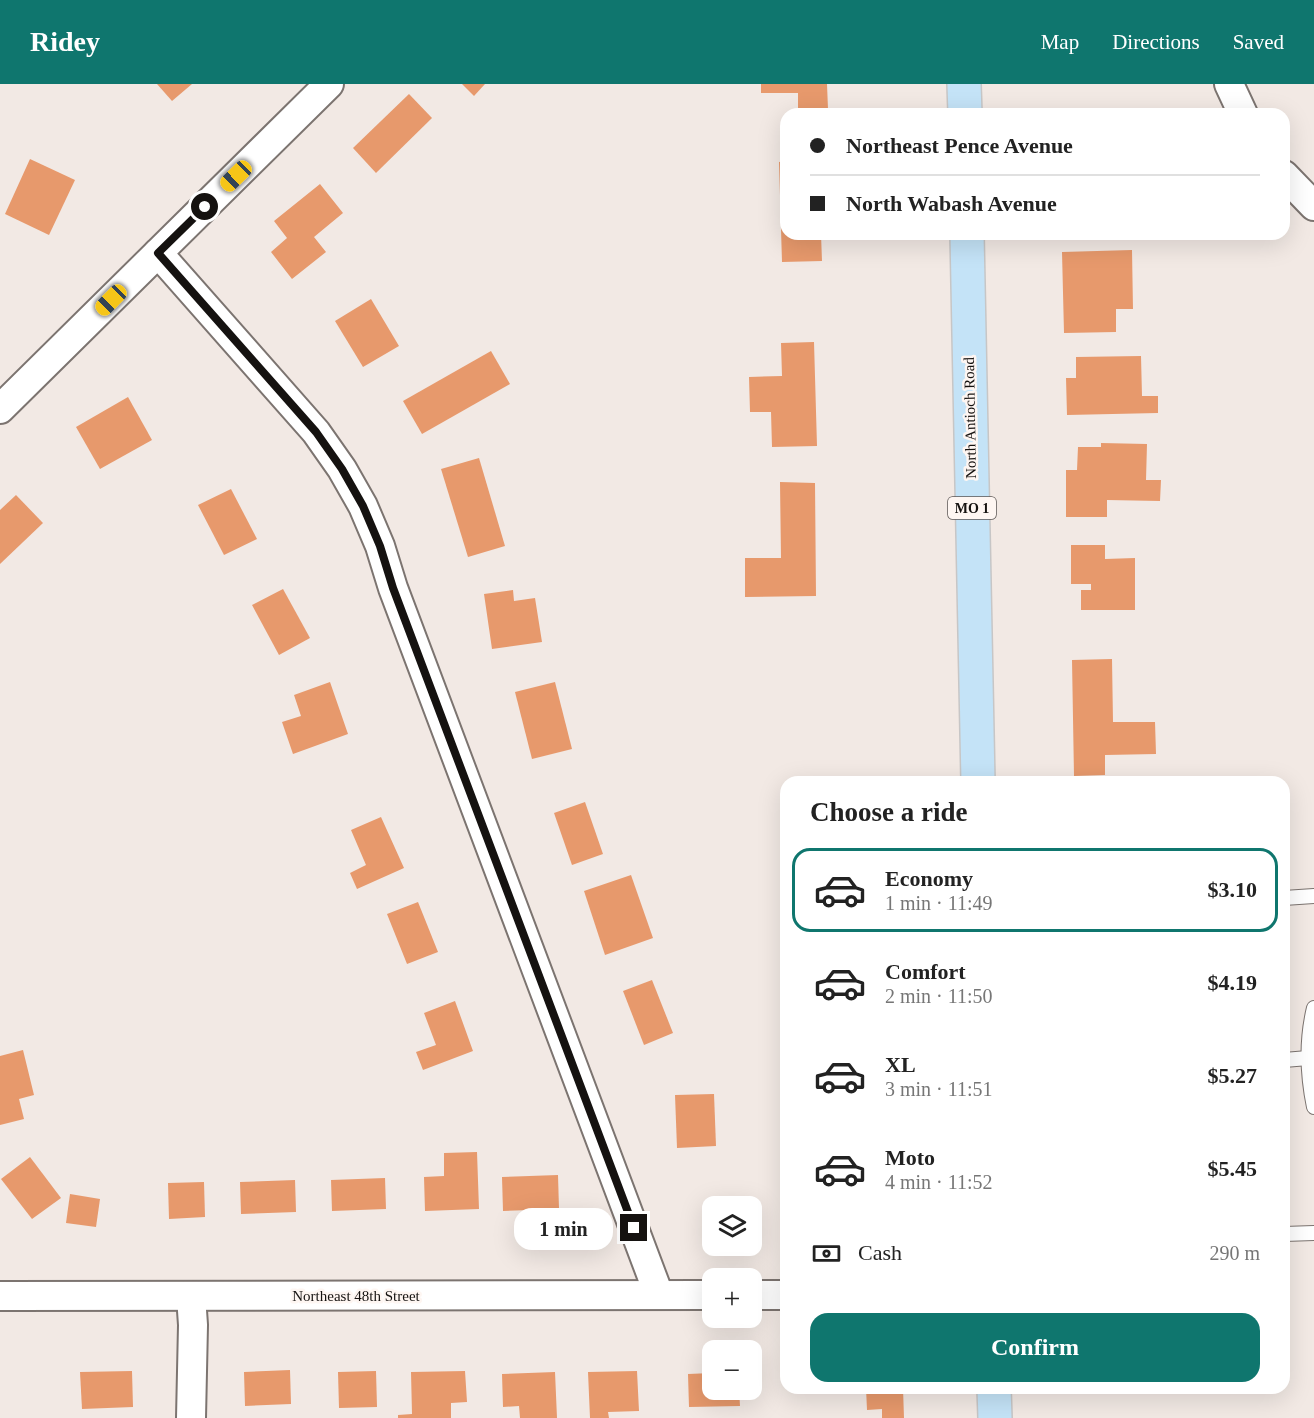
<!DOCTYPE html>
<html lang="en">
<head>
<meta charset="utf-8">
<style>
	:root { --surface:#fff; --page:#f2f2f2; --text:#222; --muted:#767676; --line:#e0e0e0; --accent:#0f766e }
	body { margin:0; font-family:"Times New Roman",serif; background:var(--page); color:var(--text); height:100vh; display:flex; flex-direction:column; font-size:22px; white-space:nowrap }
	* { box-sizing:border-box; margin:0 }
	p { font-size:20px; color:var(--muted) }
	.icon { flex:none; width:33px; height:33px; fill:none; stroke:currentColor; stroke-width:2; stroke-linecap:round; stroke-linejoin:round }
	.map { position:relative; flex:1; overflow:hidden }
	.panel { position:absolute; left:780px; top:692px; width:510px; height:618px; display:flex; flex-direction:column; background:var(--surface); border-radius:18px; box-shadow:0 6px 24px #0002 }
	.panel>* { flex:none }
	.top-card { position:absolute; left:780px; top:24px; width:510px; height:132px; border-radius:18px; box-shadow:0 6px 24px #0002; display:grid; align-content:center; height:132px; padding:0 30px; background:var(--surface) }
	.tools { position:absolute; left:702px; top:1112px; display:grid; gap:12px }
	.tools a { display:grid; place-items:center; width:60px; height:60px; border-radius:12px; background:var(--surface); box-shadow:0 6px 24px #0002; font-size:30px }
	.end { position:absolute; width:27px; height:27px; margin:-14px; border:8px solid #151210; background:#fff; box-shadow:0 0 0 3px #fff }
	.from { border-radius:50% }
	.bubble { position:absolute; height:42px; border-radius:18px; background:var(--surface); box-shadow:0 6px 24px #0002; font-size:20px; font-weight:700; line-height:42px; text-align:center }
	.car { position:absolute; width:18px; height:36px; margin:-18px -9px; border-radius:8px; box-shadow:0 0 4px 2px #0007; background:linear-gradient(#f5c518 24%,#345 0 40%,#f5c518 0 76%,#345 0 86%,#f5c518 0) }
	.top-card b { display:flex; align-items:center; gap:21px; height:57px; font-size:22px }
	.top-card b+b { border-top:2px solid var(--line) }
	.top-card i { width:15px; height:15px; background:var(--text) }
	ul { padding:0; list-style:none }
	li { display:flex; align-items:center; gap:18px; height:84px; margin:0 12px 9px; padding:0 18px; border:3px solid transparent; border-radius:18px }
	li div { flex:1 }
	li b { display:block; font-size:22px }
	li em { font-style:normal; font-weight:700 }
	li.on { border-color:var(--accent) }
	li>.icon { width:54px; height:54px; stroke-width:1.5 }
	h2 { padding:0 30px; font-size:27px; line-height:72px }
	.pay { display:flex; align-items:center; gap:15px; height:66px; padding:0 30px; font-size:22px }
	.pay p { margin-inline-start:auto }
	.primary-button { display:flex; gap:12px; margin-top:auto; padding:12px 30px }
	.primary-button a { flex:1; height:69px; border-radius:18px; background:var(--accent); color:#fff; font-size:24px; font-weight:700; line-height:69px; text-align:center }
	header { display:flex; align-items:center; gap:36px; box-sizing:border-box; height:84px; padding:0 30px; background:var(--accent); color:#fff }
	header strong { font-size:28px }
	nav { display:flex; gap:33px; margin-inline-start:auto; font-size:21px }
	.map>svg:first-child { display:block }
	.building { fill:#e7996c }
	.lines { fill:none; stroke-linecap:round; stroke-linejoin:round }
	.service-casing { stroke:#7c7470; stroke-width:16 }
	.minor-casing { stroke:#7c7470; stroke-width:32 }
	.primary-casing { stroke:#c7c6c6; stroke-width:36 }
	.service { stroke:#fff; stroke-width:14 }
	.minor { stroke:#fff; stroke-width:28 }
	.primary { stroke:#c4e3f7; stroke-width:33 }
	.route { stroke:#151210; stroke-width:8 }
	.labels { text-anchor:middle; stroke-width:5; stroke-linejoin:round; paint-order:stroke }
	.shield { fill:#fef6f2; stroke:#5b5654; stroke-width:1.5 }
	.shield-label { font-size:14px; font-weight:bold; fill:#151210 }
	.street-label { font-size:15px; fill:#151210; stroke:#fef6f2 }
</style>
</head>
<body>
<header>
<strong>Ridey</strong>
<nav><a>Map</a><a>Directions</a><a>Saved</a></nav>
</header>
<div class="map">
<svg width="1314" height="1334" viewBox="0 0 1314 1334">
	<rect width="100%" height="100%" fill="#f2e9e4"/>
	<g class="building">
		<polygon points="157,0 192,0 172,17"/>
		<polygon points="462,0 485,0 474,12"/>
		<polygon points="761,0 827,0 828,25 798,25 798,9 761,9"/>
		<polygon points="409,10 432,34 376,89 353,64"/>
		<polygon points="30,75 75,96 49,151 5,130"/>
		<polygon points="786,77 786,150 821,150 822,177 782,178 779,78"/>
		<polygon points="320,100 343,129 314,153 326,168 292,195 271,168 287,154 274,137"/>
		<polygon points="1132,166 1133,225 1116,225 1116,248 1064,249 1062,168"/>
		<polygon points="371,215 399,262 363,283 335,237"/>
		<polygon points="814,258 817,362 772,363 771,328 750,328 749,293 782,292 781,259"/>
		<polygon points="491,267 510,300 422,350 403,317"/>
		<polygon points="1141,272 1142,312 1158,312 1158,329 1067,331 1066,294 1076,294 1076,273"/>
		<polygon points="128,313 152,356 100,385 76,343"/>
		<polygon points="1101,359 1147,360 1146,396 1161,396 1160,417 1107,416 1107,433 1066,433 1066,386 1077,386 1078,363 1101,363"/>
		<polygon points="479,374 505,462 468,473 441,385"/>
		<polygon points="780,398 815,399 816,512 745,513 745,474 781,474"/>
		<polygon points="231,405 257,455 224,471 198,421"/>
		<polygon points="16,411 43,439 0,480 0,426"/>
		<polygon points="1071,461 1105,461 1105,475 1135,474 1135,526 1081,526 1081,506 1091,506 1091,500 1071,500"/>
		<polygon points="283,505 310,554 279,571 252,521"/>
		<polygon points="513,506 514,517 535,514 542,558 492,565 484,510"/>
		<polygon points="1112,575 1113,638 1155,638 1156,670 1105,671 1105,691 1074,692 1072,576"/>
		<polygon points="330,598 348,650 293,670 282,638 301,632 294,611"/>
		<polygon points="555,598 572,665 532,675 515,608"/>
		<polygon points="585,718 603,770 572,781 554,729"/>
		<polygon points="381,733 404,784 357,805 350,789 366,781 351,746"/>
		<polygon points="631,791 653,854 605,871 584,807"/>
		<polygon points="418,818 438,868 407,880 387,830"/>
		<polygon points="652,896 673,949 644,961 623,907"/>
		<polygon points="455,917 473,967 423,986 416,968 436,961 424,929"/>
		<polygon points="23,966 34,1011 19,1015 24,1035 0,1041 0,972"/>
		<polygon points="714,1010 716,1062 677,1064 675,1011"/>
		<polygon points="477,1068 479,1125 425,1127 424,1093 444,1092 444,1069"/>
		<polygon points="30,1073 61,1114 32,1135 1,1095"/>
		<polygon points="558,1091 559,1125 503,1127 502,1093"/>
		<polygon points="385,1094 386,1125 332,1127 331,1096"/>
		<polygon points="295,1096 296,1128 241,1130 240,1098"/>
		<polygon points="204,1098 205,1133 169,1135 168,1099"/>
		<polygon points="70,1110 100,1115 96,1143 66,1139"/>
		<polygon points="290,1286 291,1320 245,1322 244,1288"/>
		<polygon points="132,1287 133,1323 82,1325 80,1288"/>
		<polygon points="376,1287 377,1323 339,1324 338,1288"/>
		<polygon points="465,1287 467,1318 451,1319 451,1334 398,1334 398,1331 412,1330 411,1288"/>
		<polygon points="637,1287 639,1327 608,1328 609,1334 590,1334 588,1288"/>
		<polygon points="555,1288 557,1334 520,1334 519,1322 503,1323 502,1290"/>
		<polygon points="712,1289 712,1305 739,1305 740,1322 689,1323 688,1290"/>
		<polygon points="866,1304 903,1304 904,1334 882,1334 882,1325 867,1326"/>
	</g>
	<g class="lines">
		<g class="service-casing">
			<g id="service">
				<polyline points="1284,814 1314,812"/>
				<path d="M1314 924C1306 957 1307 989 1314 1023"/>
				<polyline points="1284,976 1308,974"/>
				<polyline points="1284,1150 1314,1149"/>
			</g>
		</g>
		<g class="minor-casing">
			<g id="minor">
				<polyline points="1229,0 1243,30"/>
				<polyline points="1284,91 1314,122"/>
				<polyline points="158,169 316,348 342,385 363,422 380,462 393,504 659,1211"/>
				<polyline points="0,325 329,0"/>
				<polyline points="752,1211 786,1211"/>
				<polyline points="0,1212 712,1211"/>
				<polyline points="191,1212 193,1241 191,1334"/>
			</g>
		</g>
		<g class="primary-casing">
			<g id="primary">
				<polyline points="964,0 965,30"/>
				<polyline points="967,150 978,698"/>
				<polyline points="994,1304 995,1334"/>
			</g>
		</g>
		<use href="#service" class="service"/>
		<use href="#minor" class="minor"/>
		<use href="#primary" class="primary"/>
	</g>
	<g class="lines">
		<polyline class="route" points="205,123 158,169 316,348 342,385 363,422 380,462 393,504 634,1144"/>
	</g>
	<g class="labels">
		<rect class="shield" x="948" y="413" width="48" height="22" rx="4.5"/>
		<g class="shield-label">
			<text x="972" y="429">MO 1</text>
		</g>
		<g class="street-label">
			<text transform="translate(970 334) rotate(-91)" y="5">North Antioch Road</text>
			<text x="356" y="1217">Northeast 48th Street</text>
		</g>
	</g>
</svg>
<div class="tools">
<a><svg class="icon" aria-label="layers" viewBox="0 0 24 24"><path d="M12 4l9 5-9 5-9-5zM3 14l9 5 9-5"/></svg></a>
<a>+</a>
<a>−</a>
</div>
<i class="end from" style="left:205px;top:123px"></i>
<i class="end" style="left:634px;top:1144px"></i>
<div class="bubble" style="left:514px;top:1124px;width:99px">1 min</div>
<i class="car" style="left:236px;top:92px;rotate:226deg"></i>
<i class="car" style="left:111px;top:216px;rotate:225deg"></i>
<div class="top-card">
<b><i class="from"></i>Northeast Pence Avenue</b>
<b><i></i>North Wabash Avenue</b>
</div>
<section class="panel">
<h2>Choose a ride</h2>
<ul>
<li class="on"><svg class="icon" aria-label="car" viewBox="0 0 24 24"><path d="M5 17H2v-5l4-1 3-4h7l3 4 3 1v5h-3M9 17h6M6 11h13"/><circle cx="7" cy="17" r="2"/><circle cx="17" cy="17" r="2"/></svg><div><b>Economy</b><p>1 min · 11:49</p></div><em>$3.10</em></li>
<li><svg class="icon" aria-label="car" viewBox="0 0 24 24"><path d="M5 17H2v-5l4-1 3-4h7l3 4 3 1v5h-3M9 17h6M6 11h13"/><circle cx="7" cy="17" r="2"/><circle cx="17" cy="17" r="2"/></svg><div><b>Comfort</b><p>2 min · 11:50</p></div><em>$4.19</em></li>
<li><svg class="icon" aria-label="car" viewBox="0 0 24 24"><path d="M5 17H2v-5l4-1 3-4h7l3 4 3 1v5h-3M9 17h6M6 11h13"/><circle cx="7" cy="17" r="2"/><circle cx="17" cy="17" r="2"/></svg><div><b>XL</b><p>3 min · 11:51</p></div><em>$5.27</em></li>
<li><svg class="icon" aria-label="car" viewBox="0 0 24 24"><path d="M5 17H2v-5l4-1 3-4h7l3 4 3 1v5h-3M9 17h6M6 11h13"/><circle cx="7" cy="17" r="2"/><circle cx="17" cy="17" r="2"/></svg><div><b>Moto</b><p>4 min · 11:52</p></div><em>$5.45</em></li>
</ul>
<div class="pay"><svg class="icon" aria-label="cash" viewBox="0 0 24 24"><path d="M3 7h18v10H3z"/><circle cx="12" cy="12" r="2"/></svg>Cash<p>290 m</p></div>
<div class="primary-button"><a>Confirm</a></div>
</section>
</div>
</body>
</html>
